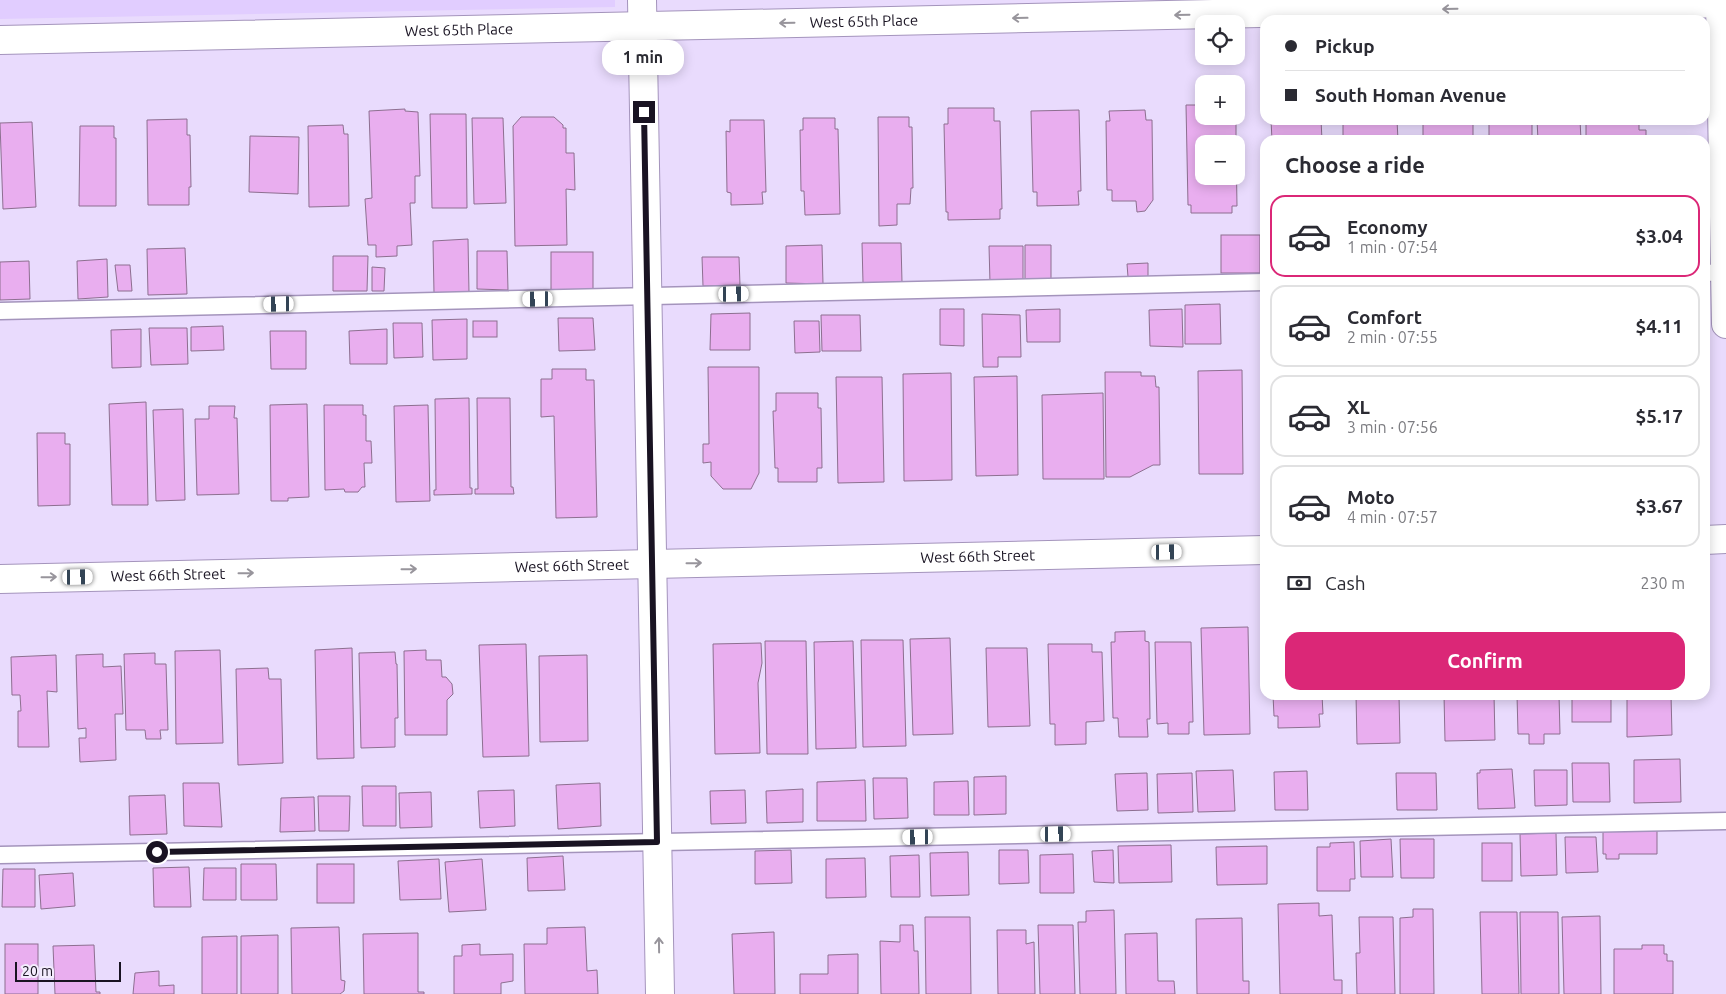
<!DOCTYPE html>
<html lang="en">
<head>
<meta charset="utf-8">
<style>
	:root { --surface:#fff; --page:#f2f2f3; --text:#2b2b33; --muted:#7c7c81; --line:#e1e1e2; --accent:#db2777 }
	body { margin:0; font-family:Ubuntu,sans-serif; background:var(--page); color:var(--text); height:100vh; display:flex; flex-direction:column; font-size:19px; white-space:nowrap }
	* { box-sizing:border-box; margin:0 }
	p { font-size:16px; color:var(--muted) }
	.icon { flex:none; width:28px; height:28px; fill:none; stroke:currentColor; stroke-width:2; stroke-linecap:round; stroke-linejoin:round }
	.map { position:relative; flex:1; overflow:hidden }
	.panel { position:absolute; left:1260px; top:135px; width:450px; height:565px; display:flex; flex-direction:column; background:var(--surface); border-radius:15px; box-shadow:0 2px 12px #0003 }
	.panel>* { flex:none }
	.guide { position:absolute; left:1260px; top:15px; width:450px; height:110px; border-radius:15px; box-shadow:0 2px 12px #0003; display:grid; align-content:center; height:110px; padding:0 25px; background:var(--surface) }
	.controls { position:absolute; left:1195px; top:15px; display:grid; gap:10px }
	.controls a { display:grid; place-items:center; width:50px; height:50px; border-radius:10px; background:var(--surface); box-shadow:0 2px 12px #0003; font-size:25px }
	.scale { position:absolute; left:15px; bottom:12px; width:106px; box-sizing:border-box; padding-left:5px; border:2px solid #191322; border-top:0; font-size:14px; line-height:18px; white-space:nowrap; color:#191322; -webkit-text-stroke:4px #f3ecfd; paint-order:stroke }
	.end { position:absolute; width:22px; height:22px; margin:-11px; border:6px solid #191322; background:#fff; box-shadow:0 0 0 2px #fff }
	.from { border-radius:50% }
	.bubble { position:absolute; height:35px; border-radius:15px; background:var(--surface); box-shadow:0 2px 12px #0003; font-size:16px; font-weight:600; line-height:35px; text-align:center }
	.car { position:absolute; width:15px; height:30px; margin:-15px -8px; border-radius:6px; box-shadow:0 0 4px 1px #0007; background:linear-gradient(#fff 24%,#345 0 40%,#fff 0 76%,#345 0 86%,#fff 0) }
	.guide b { display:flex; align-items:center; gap:18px; height:48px; font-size:19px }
	.guide b+b { border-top:1px solid var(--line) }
	.guide i { width:12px; height:12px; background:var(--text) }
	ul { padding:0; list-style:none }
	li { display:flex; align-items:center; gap:15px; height:82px; margin:0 10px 8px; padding:0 15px; border:2px solid var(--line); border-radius:15px }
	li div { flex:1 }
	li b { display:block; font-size:19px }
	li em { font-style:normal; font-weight:600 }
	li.current { border-color:var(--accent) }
	li>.icon { width:45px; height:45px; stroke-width:1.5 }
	h2 { padding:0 25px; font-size:22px; line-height:60px }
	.pay { display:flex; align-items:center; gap:12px; height:55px; padding:0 25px; font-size:19px }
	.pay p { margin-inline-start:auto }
	.primary-button { display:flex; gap:10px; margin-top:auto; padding:10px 25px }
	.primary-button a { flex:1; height:58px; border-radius:15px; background:var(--accent); color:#fff; font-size:20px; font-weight:600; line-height:58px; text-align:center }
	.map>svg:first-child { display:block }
	.built { fill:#e1cdff }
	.building { fill:#e9aeef; stroke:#8d6f90 }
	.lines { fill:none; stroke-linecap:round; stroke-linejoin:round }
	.service-casing { stroke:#a494bc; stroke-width:19 }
	.minor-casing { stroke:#a494bc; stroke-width:30 }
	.service { stroke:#fff; stroke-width:16 }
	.minor { stroke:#fff; stroke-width:28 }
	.oneway { stroke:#98959c }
	.route { stroke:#191322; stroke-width:6 }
	.labels { text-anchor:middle; stroke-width:4; stroke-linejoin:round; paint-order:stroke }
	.street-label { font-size:15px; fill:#191322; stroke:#f3ecfd }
</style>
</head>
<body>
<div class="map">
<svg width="1726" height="994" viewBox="0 0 1726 994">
	<rect width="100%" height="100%" fill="#e9dbfd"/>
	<polygon class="built" points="0,0 615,0 615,7 0,19"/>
	<g class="building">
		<polygon points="1186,105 1204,105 1204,116 1236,116 1236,144 1204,144 1204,176 1236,176 1236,145 1237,206 1232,206 1232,213 1191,213 1191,205 1188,205"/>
		<polygon points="948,108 994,108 994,121 1000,121 1002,209 1000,209 1000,219 948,220 948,212 946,212 944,124 948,124"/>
		<polygon points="405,109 405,111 418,112 420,176 415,176 415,203 410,203 412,245 397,246 397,256 376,257 376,245 368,245 365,199 372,198 369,111"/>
		<polygon points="1079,110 1081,191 1078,191 1079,205 1037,206 1037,192 1033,192 1031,111"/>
		<polygon points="1145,110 1146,120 1152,120 1153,200 1145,211 1137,212 1136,201 1112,201 1112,190 1107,190 1106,121 1110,121 1109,111"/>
		<polygon points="430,114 466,114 467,208 432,208"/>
		<polygon points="521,117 554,117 563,125 563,128 566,128 566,153 574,153 575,190 566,189 567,245 515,246 513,126"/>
		<polygon points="878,117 909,117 909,127 912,127 913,188 911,188 910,204 897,204 897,225 879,226"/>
		<polygon points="472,118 503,118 506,203 474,204"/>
		<polygon points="803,118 835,118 835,129 838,129 840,214 805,215 804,191 801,191 800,130 803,130"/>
		<polygon points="187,119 187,135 190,135 191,187 189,187 189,205 148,205 147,120"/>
		<polygon points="730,120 764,120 766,192 762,192 763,204 731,205 731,193 727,192 726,131 730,132"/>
		<polygon points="1271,120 1321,120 1322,140 1272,140"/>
		<polygon points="1343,120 1397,120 1398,140 1343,140"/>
		<rect x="1423" y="120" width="50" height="20"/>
		<rect x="1489" y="120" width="43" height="20"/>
		<polygon points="1537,120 1580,120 1581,140 1538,140"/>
		<polygon points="1586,120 1639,120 1639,130 1646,130 1646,140 1586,140"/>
		<polygon points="32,122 36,207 3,209 0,123"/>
		<polygon points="343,125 344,134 348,134 349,206 309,207 308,126"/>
		<polygon points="80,126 114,126 114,138 116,138 116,206 79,206"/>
		<polygon points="250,136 299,137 298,194 249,192"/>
		<rect x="1221" y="235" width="39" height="38"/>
		<polygon points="468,239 469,293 434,293 433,241"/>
		<polygon points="862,243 901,243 902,282 863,283"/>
		<polygon points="822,245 823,284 786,283 786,246"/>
		<polygon points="1025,245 1051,245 1051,281 1025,282"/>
		<polygon points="989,246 1023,246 1023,282 990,283"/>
		<polygon points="185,248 187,294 148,295 147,249"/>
		<polygon points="477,251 507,251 508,290 477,289"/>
		<rect x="551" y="252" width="42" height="38"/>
		<polygon points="333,256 368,256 367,291 333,291"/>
		<polygon points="702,257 739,257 740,285 703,286"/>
		<polygon points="107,259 108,297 78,299 77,261"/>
		<polygon points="29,261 30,299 0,300 0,262"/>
		<polygon points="1148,263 1148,277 1128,277 1127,264"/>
		<polygon points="115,265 130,265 132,291 118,291"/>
		<polygon points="372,267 385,268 384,291 372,291"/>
		<polygon points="1220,304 1221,344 1185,344 1185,305"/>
		<polygon points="940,309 964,309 964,346 940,345"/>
		<polygon points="1060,309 1060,342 1027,342 1026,310"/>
		<polygon points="1182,309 1183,347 1150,346 1149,310"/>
		<polygon points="750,313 750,350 710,350 711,314"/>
		<polygon points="982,314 1020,315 1021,357 998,357 998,367 983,367"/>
		<polygon points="821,315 860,315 861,351 822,351"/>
		<polygon points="558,318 593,318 595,350 559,351"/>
		<polygon points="467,319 467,359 433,360 432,320"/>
		<rect x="473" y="321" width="24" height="16"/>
		<polygon points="794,321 819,321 820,352 795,353"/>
		<polygon points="393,323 422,323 423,357 394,358"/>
		<polygon points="223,326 224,350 191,351 191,327"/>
		<polygon points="149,328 187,328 188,364 151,365"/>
		<polygon points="141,329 141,367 112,368 111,330"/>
		<polygon points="387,329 387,364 350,364 349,331"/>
		<polygon points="270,331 306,331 306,369 271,369"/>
		<polygon points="708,367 759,367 759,473 751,489 723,489 711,476 711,462 703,463 703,444 709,444"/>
		<polygon points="552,369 586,369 586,380 594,380 597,517 556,518 554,416 541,417 541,379 552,379"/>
		<polygon points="1242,370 1243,474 1199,474 1198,371"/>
		<polygon points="1105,372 1141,372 1141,376 1155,376 1156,387 1159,387 1160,465 1153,465 1130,477 1106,477"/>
		<polygon points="951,373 952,480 904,481 903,374"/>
		<polygon points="1017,376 1018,475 976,476 974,377"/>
		<polygon points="836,377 882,377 884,482 838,483"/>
		<polygon points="776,393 818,393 818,408 821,408 822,468 817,468 817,482 778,482 778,468 775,468 773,411 776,411"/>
		<polygon points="1103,393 1104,479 1043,479 1042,395"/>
		<polygon points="469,398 470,488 472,488 472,494 434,495 434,490 436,490 435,399"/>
		<polygon points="477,398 510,398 511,487 513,487 514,494 475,494 475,489 478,489"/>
		<polygon points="146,402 148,505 112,505 109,404"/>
		<polygon points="307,404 309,497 288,498 288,501 271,501 270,405"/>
		<polygon points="324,405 363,405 363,415 366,415 366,441 371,441 372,463 364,463 365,487 362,487 358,492 345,492 344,489 325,490"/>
		<polygon points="428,405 430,501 396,502 394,406"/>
		<polygon points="209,406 235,406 234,418 237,418 239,494 197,495 195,419 209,419"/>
		<polygon points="183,409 185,500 156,501 153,410"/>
		<polygon points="37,433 65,433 65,444 70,444 70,505 38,506"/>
		<polygon points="1248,627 1250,734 1204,735 1201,628"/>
		<polygon points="1145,631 1145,641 1149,642 1150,719 1147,719 1148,737 1119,737 1118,718 1113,718 1111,642 1115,642 1115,632"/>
		<polygon points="950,638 953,734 913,735 910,639"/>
		<polygon points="861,640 903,640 906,746 863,747"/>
		<polygon points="765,641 806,641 808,754 767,754"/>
		<polygon points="853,641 856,748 816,749 814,642"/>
		<polygon points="1155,642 1191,642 1193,722 1189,722 1189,734 1168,734 1168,723 1157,724"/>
		<polygon points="761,643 762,663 758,683 760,753 715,754 713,644"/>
		<polygon points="526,644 529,756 483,757 479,645"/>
		<polygon points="1048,644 1092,644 1092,652 1102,652 1104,721 1086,722 1086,744 1055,745 1055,724 1050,724"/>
		<polygon points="352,648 354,758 317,759 315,650"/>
		<polygon points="986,648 1027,648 1030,726 988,727"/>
		<polygon points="220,650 223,743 176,744 175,651"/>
		<polygon points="426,650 426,660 441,660 442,677 446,677 452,684 453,694 447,700 447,735 405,735 404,651"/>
		<polygon points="395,652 396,664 397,664 398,718 395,718 395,747 361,748 359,653"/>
		<polygon points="155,653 155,664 166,664 168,730 160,730 161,739 146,739 145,730 126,730 124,654"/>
		<polygon points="103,654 103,667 121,666 123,714 115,714 116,760 80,762 79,738 86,738 86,728 78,729 76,655"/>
		<polygon points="56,655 57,692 47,691 49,747 18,747 18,711 21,711 20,695 12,695 11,657"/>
		<polygon points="587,655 588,741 540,742 539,656"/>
		<polygon points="268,668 269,679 281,679 283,763 238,765 236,669"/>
		<polygon points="1273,695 1322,695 1323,714 1319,714 1320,727 1278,728 1278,716 1274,716"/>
		<polygon points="1356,695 1399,695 1400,743 1357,744"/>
		<polygon points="1444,695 1494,695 1495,740 1445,741"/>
		<polygon points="1517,695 1559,695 1560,734 1544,734 1544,744 1529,744 1529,734 1518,734"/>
		<rect x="1572" y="695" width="39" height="27"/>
		<polygon points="1627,695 1671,695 1672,735 1627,737"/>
		<polygon points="1680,759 1681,802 1634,803 1634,760"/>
		<polygon points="1572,763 1609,763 1610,802 1573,802"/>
		<polygon points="1512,769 1515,808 1478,809 1477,773 1480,773 1480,770"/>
		<polygon points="1233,770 1235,811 1198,812 1196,771"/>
		<polygon points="1534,770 1567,770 1567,805 1535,806"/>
		<polygon points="1307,771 1308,810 1275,810 1274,772"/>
		<polygon points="1147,773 1148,810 1117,811 1115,774"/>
		<polygon points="1192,773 1193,812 1158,813 1157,774"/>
		<polygon points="1396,773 1436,773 1437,810 1397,810"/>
		<polygon points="1006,776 1006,814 974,815 974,777"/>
		<polygon points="873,778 907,778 908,818 874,819"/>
		<polygon points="865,780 866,821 817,821 817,782"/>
		<polygon points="968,781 969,815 934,815 934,782"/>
		<polygon points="183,783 219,783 222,827 184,826"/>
		<polygon points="600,783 601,826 558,829 556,785"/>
		<polygon points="362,786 396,786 396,826 363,826"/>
		<polygon points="803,789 803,822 767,823 766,791"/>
		<polygon points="514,790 515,826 480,828 478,791"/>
		<polygon points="745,790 746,823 711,824 710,791"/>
		<polygon points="431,792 432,827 400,828 399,793"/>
		<polygon points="165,795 167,834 130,835 129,796"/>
		<polygon points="318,796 350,796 349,831 319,831"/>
		<polygon points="314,797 315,831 280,832 281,798"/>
		<polygon points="1603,830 1657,830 1657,854 1619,854 1619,859 1606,859 1606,854 1603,854"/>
		<polygon points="1556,833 1557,875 1521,876 1520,834"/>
		<polygon points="1565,837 1596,837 1598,872 1566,873"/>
		<polygon points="1391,839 1393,877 1361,877 1360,841"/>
		<polygon points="1400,839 1434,839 1434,878 1401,878"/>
		<polygon points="1354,842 1355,879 1350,879 1350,891 1317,891 1317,847 1330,847 1330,843"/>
		<rect x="1482" y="843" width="30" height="38"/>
		<polygon points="1171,845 1172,882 1119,883 1118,846"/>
		<polygon points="1267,846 1267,884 1217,885 1216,847"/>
		<polygon points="791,850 792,883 755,884 755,851"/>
		<polygon points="999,850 1028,850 1029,883 999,884"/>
		<polygon points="1113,850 1114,883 1094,882 1092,851"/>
		<polygon points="968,852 969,895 931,896 930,853"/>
		<polygon points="1073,854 1074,893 1040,893 1040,855"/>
		<polygon points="919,855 920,897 891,897 890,856"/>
		<polygon points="563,856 565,890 528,891 527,858"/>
		<polygon points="865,858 866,897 826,898 826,859"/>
		<polygon points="439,859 441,899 400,900 398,861"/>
		<polygon points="482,859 486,910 449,912 445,862"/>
		<polygon points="241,864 276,864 277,900 241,900"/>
		<rect x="317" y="864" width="37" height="39"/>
		<polygon points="189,867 191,907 154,907 153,868"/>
		<polygon points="204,868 236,868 236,900 203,900"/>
		<polygon points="3,869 35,869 35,907 2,907"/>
		<polygon points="73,873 75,906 41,909 39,875"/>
		<polygon points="1319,903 1319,916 1332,915 1334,980 1342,980 1342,994 1280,994 1278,904"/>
		<polygon points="1413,909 1433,909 1434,994 1400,994 1400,918 1413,917"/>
		<polygon points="1114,910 1116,994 1080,994 1078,922 1086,922 1086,911"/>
		<polygon points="1480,912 1517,912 1519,994 1482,994"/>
		<polygon points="1520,912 1558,912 1559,994 1521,994"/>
		<polygon points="1600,916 1601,994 1564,994 1562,917"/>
		<polygon points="925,917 970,917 971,994 926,994"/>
		<polygon points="1359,917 1393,917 1395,994 1357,994 1356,953 1360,953"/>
		<polygon points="1242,918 1243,981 1249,981 1249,994 1197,994 1196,919"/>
		<polygon points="900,925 913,925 914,951 918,951 919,994 881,994 880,941 900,942"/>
		<polygon points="1038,925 1073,925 1075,994 1040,994"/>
		<polygon points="339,927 341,980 345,981 344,991 340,994 292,994 291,928"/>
		<polygon points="585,927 587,971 597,970 598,994 525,994 524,944 547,944 547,928"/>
		<polygon points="997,930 1026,930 1026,944 1034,942 1035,994 998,994"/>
		<polygon points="774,932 775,994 734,994 732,934"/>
		<polygon points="418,933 418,992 424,992 424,994 364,994 363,934"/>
		<polygon points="1157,933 1158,981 1174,981 1175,994 1126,994 1125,934"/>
		<polygon points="278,935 278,994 241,994 241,936"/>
		<polygon points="237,936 237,994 202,994 202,937"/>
		<rect x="5" y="944" width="33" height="50"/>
		<polygon points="480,944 480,955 513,954 513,981 501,983 501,994 454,994 454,956 462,956 462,945"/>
		<polygon points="94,945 96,992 100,992 100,994 55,994 53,946"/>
		<polygon points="1642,945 1664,945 1664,954 1667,954 1667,961 1673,961 1673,994 1614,994 1614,949 1642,949"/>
		<polygon points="858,954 858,994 800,994 800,974 828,974 828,955"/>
		<polygon points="159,971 159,986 174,985 174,994 133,994 135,973"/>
	</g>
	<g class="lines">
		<g class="service-casing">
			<g id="service">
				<polyline points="1705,273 1726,272"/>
				<polyline points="0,311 1265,282"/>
				<polyline points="0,855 1726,821"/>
			</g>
		</g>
		<g class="minor-casing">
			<g id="minor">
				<polyline points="642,0 660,994"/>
				<polyline points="1720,0 1726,324"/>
				<path id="s1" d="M0 40 1726 3"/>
				<polyline points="1705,540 1726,539"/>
				<path id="s2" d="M0 579 1265 550"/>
			</g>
		</g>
		<use href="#service" class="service"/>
		<use href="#minor" class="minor"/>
	</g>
	<defs><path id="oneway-shaft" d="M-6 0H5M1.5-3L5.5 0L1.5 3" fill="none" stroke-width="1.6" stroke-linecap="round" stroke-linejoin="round" transform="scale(1.25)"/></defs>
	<g class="oneway">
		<use href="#oneway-shaft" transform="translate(1450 9) rotate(179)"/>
		<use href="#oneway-shaft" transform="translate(1182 15) rotate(179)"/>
		<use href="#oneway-shaft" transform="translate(1020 18) rotate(179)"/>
		<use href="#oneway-shaft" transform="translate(787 23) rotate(179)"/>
		<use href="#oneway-shaft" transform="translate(694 563) rotate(-1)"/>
		<use href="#oneway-shaft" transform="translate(409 569) rotate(-1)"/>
		<use href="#oneway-shaft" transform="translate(246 573) rotate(-1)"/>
		<use href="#oneway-shaft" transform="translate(49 577) rotate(-1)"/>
		<use href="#oneway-shaft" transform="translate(659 945) rotate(-91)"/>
	</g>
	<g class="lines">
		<polyline class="route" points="157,852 657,842 644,112"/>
	</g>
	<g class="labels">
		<g class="street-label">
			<text dy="5" stroke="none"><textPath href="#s1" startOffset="864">West 65th Place</textPath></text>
			<text dy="5" stroke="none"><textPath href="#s1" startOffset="459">West 65th Place</textPath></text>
			<text dy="5" stroke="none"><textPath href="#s2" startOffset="978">West 66th Street</textPath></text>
			<text dy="5" stroke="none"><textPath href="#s2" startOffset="572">West 66th Street</textPath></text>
			<text dy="5" stroke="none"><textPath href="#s2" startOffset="168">West 66th Street</textPath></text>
		</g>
	</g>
</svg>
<div class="controls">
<a><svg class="icon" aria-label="locate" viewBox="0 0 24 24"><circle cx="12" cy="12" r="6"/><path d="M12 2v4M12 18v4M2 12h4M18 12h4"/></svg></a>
<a>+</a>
<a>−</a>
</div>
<div class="scale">20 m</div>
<i class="end from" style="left:157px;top:852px"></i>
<i class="end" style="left:644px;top:112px"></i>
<div class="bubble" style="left:602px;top:40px;width:82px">1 min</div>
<i class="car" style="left:734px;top:294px;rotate:89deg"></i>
<i class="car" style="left:538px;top:299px;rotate:269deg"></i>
<i class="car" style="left:279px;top:304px;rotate:269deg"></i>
<i class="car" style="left:1167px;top:552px;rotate:89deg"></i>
<i class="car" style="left:78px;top:577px;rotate:89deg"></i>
<i class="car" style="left:1056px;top:834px;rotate:89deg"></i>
<i class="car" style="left:918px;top:837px;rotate:269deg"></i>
<div class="guide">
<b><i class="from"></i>Pickup</b>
<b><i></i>South Homan Avenue</b>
</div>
<section class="panel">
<h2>Choose a ride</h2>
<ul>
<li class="current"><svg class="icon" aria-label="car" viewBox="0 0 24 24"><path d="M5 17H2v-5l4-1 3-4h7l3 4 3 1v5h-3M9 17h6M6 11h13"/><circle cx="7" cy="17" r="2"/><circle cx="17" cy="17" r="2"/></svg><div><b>Economy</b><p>1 min · 07:54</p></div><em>$3.04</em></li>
<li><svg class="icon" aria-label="car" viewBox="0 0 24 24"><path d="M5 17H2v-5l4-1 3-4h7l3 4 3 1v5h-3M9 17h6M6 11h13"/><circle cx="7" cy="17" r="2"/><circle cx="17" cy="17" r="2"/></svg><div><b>Comfort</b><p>2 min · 07:55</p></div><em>$4.11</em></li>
<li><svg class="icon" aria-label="car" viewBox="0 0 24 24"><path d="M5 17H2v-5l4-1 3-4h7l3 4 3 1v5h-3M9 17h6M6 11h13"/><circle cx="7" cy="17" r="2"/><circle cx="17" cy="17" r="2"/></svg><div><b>XL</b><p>3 min · 07:56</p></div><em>$5.17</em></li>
<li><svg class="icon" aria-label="car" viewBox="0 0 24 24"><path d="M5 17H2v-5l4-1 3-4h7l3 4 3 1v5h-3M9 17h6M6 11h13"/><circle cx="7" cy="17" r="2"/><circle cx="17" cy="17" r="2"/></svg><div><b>Moto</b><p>4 min · 07:57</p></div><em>$3.67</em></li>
</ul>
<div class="pay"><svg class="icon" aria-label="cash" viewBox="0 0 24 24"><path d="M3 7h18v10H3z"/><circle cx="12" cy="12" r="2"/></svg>Cash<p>230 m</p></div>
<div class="primary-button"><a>Confirm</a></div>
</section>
</div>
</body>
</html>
